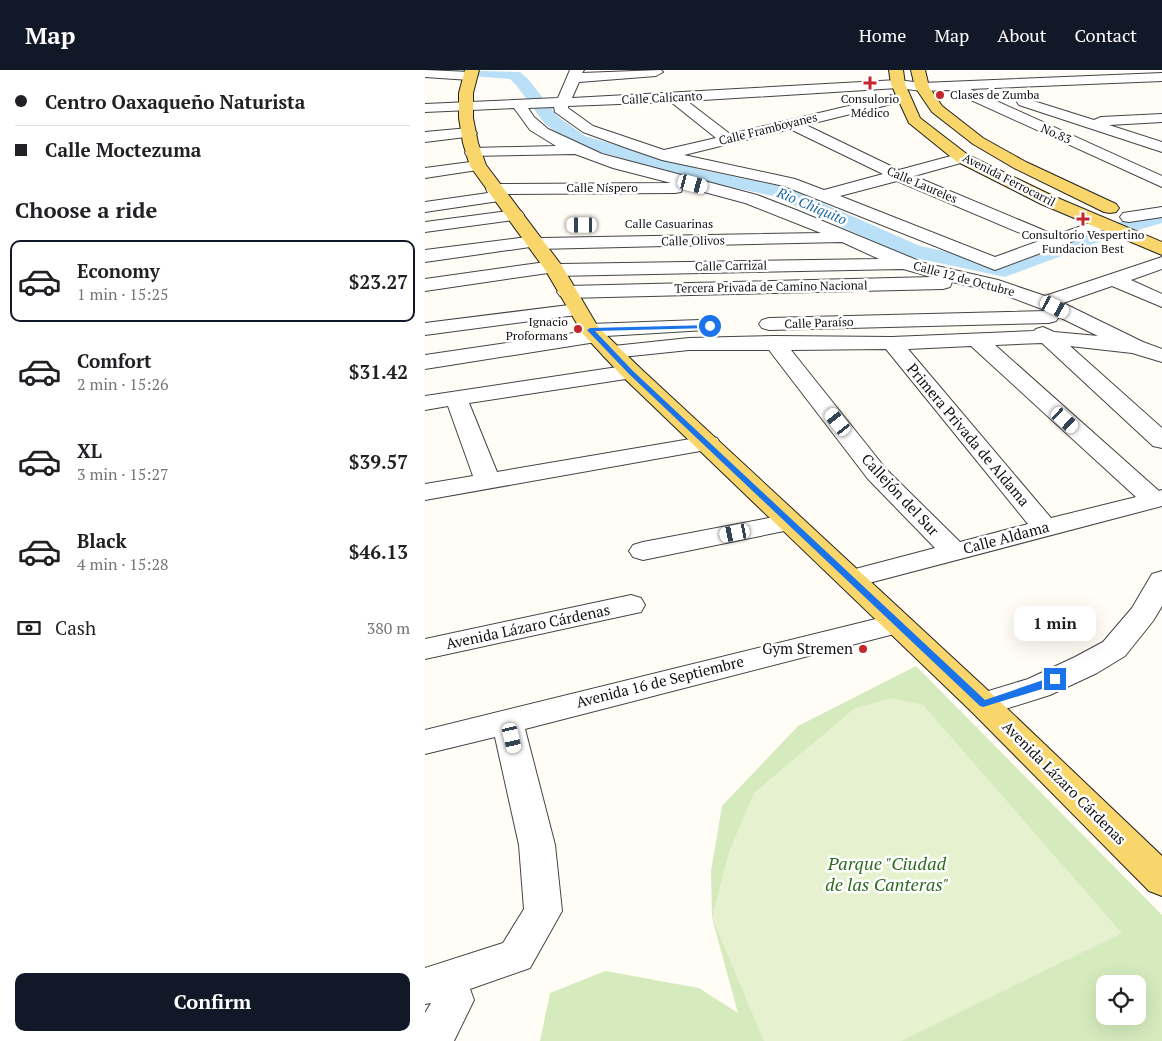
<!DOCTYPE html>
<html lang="en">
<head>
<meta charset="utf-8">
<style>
	:root { --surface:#fff; --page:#f6f6f6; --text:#202124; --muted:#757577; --line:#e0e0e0; --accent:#111827 }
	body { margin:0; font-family:"PT Serif",serif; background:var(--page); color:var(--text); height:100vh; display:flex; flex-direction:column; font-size:19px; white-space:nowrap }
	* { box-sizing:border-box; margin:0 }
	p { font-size:16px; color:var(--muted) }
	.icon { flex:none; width:28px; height:28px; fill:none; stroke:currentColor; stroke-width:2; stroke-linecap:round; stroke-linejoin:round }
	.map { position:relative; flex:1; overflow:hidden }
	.panel { display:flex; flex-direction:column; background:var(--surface); width:425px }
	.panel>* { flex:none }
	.banner { display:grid; align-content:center; height:110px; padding:0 15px; background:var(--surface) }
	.controls { position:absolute; left:671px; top:905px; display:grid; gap:10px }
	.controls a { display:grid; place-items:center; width:50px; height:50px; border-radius:10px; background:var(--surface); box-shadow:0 5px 20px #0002; font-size:25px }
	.end { position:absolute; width:22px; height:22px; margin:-11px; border:6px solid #1a73e8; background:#fff; box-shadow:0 0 0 2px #fff }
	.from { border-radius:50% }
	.bubble { position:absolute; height:35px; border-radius:10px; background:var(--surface); box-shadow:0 5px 20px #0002; font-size:16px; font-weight:700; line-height:35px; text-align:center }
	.car { position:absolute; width:15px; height:30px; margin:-15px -8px; border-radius:6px; box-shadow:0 0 4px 1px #0007; background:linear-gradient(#fff 24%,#345 0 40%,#fff 0 76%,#345 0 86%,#fff 0) }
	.banner b { display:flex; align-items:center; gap:18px; height:48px; font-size:19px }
	.banner b+b { border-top:1px solid var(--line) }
	.banner i { width:12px; height:12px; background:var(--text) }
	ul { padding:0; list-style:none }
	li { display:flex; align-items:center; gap:15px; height:82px; margin:0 10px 8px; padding:0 5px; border:2px solid transparent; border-radius:10px }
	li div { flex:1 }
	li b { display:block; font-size:19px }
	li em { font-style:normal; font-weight:700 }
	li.active { border-color:var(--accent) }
	li>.icon { width:45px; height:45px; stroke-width:1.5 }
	h2 { padding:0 15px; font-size:22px; line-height:60px }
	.pay { display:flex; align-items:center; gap:12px; height:55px; padding:0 15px; font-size:19px }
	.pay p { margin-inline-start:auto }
	.action { display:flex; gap:10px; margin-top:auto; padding:10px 15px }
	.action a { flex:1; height:58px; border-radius:10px; background:var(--accent); color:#fff; font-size:20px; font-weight:700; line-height:58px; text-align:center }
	header { display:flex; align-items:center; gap:30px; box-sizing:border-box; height:70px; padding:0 25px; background:var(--accent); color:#fff }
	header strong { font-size:24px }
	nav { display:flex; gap:28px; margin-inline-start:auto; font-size:18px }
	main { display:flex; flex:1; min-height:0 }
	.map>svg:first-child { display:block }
	.green { fill:#d5ebbd; fill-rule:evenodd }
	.pitch { fill:#e6f2cf }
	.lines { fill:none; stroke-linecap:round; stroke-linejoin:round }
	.river { fill:#b9e0f7; fill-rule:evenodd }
	.minor-casing { stroke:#444; stroke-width:2 }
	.major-casing { stroke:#222; stroke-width:2 }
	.minor { fill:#fff; fill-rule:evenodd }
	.major { fill:#f9d66b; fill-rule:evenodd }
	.route { fill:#1a73e8 }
	.poi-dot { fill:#c4262e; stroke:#fff; stroke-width:2 }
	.labels { text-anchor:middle; stroke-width:5; stroke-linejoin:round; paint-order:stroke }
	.far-poi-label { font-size:12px; fill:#111; stroke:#fff }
	.far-street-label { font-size:12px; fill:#111; stroke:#fff }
	.far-water-label { font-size:14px; font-style:italic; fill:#1768a6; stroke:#fff }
	.street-label { font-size:15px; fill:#111; stroke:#fff }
	.poi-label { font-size:15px; fill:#111; stroke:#fff; text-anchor:end }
	.near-park-label { font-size:18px; font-style:italic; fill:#2f6b1f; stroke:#fff }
</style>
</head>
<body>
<header>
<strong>Map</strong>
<nav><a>Home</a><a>Map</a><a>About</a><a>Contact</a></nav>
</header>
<main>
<section class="panel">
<div class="banner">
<b><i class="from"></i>Centro Oaxaqueño Naturista</b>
<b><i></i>Calle Moctezuma</b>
</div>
<h2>Choose a ride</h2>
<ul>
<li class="active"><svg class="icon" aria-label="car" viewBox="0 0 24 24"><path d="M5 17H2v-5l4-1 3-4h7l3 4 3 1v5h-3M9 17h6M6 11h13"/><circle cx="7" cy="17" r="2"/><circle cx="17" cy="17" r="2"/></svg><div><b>Economy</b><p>1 min · 15:25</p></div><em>$23.27</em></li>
<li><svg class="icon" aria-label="car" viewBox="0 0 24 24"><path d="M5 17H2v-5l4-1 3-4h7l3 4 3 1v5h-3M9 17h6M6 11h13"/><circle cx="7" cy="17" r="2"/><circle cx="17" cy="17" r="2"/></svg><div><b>Comfort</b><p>2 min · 15:26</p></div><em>$31.42</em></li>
<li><svg class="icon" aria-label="car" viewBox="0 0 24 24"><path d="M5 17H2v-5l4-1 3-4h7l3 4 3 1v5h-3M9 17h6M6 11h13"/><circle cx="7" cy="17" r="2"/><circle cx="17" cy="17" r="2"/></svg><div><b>XL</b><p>3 min · 15:27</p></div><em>$39.57</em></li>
<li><svg class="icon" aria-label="car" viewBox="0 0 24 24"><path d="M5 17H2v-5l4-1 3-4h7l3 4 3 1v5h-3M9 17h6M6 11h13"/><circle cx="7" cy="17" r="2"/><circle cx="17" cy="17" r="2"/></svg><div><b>Black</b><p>4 min · 15:28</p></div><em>$46.13</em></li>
</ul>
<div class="pay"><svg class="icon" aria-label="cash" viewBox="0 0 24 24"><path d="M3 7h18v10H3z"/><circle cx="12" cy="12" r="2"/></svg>Cash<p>380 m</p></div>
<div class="action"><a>Confirm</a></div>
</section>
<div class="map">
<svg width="737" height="971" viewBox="0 0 737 971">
	<rect width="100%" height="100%" fill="#fffdf5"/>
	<path class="green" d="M491 596 737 845V971H115L125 923 180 901 274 918 313 943 287 848 286 801 297 736 373 656ZM680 914H712V946H680Z"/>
	<polygon class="pitch" points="466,628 498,635 697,863 476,971 339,971 287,848 304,782 329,723 430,638"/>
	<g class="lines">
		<polygon class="river" points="24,0 95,2 103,9 132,46 160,66 277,100 361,117 495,176 578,193 663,160 737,141 737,153 679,170 580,207 481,186 348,126 267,109 148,74 120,54 91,15 85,9 32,5 26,3"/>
		<g class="minor-casing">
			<g id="minor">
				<polygon points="0,0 45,2 52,6 45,10 0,7"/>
				<path d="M145 0H159L157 3 236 0 238 2 231 6 154 12 147 28 473 10 497 13 737 3V11L545 19 737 106V117L524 20 497 21 473 18 262 31 305 64 478 23 483 24 485 27 483 30 381 55 474 100 537 83 543 85 545 88 543 91 489 106 630 165 677 149 683 150 686 154 683 158 570 200 359 116 237 90 202 78 158 62 130 42 129 37 103 38 109 47 123 59 177 84 332 125 371 140 499 193 573 210 620 226 737 187V199L706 210 737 224V237L687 216 638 233 718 272 737 279V292L707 283 645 276 737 358V378L728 376 617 273 570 275 734 421 737 420V436L425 518 415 515 411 509 415 503 510 478 443 409 344 280H264L187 288 179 287 176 282 179 277 264 268 349 266 467 267 609 261 611 259 618 257 629 262 673 266 634 247 631 251 624 253 344 260 337 258 334 254 337 250 344 248 622 241 572 222 527 212 525 217 518 219 142 228 135 226 132 222 135 218 142 216 507 207 478 199 130 206 123 203 0 221V209L128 191 136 194 454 189 417 172 112 179 105 177 0 192V180L110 166 117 168 396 163 320 133 257 116 258 118 256 122 250 123 81 124 82 126 80 130 74 131 0 142V132L63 123 61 119 63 115 69 114 246 113 188 98 150 84 42 86 40 83 42 80 48 78 131 76 105 60 89 38 0 42V34L133 28ZM246 32 291 68 239 80 168 56 143 38V36ZM365 59 458 104 399 120 370 109 259 85ZM472 111 614 171 570 187 415 126ZM546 276 711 427 626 448 483 279ZM461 279 603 454 535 472 461 399 366 280Z"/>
				<polygon points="599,28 669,50 676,47 737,44 737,52 684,55 737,72 737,82 594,35 592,32 594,29"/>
				<polygon points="44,58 49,60 52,63 49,66 0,72 0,62"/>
				<polygon points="53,91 59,93 61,96 59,99 0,108 0,98"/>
				<polygon points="737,137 737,147 704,152 698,151 695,147 698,143"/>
				<polygon points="90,140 96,141 99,145 96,149 0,162 0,152"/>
				<polygon points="152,234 159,236 162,240 159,244 0,265 0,253"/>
				<polygon points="274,250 281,252 284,256 281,260 181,266 178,270 171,272 0,299 0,285 156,262 155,260 158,256 165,254"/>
				<polygon points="206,295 214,297 217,302 214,307 44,333 72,402 283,366 292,368 295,373 292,378 0,430 0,414 48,406 23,336 0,340 0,326"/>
				<polygon points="365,444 374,446 378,452 374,458 218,490 208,487 204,481 208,475 218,472"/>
				<polygon points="737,501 737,536 728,551 700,586 672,603 625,625 558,646 547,642 542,634 547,626 603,609 650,587 678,572 707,538 727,504"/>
				<polygon points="206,525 216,528 220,535 216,542 0,589 0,569"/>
				<polygon points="471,544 481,547 486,554 481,561 100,659 130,775 137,841 105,898 45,919 49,930 29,971 0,971 0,943 6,933 0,934 0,898 78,873 99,839 94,775 70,667 0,684 0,660"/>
			</g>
		</g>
		<g class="major-casing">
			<g id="major">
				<polygon points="40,0 54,0 48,23 48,48 53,73 61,95 137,196 173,257 214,297 569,626 737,786 737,826 724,821 547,642 198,307 158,264 121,201 45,96 38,73 34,48 34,23"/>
				<polygon points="464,0 478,0 480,14 495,48 543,85 628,126 737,172 737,185 616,134 531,91 484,53 466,14"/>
				<polygon points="486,0 500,0 504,17 517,36 558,68 601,92 691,134 694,138 691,142 685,143 679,142 589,98 548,74 507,42 490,17"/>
			</g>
		</g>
		<use href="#minor" class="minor"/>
		<use href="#major" class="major"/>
	</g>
	<polygon class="route" points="287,255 285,258 170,261 208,301 560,630 630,606 633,607 633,612 617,619 558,637 555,636 204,304 162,260 165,258"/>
	<g class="poi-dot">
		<path d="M442.5 5.5h5v5h5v5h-5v5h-5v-5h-5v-5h5z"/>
		<circle cx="515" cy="25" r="5"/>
		<path d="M655.5 141.5h5v5h5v5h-5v5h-5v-5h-5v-5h5z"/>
		<circle cx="153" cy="259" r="5"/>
		<circle cx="438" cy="579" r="5"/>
	</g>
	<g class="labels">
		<g class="far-poi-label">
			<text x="525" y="29" text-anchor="start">Clases de Zumba</text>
			<text x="445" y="33">Consulorio<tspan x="445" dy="14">Médico</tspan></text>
			<text x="658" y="169">Consultorio Vespertino<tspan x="658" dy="14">Fundacion Best</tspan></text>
			<text x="143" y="256" text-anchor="end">Ignacio<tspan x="143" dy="14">Proformans</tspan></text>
		</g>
		<g class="far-street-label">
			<text transform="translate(237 28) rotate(-3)" y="4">Calle Calicanto</text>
			<text transform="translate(343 59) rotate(-14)" y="4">Calle Framboyanes</text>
			<text transform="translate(631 64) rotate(24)" y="4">No.83</text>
			<text transform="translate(584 110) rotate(27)" y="4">Avenida Ferrocarril</text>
			<text transform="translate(497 115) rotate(23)" y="4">Calle Laureles</text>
			<text x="177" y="122">Calle Níspero</text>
			<text x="244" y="158">Calle Casuarinas</text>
			<text transform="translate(268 171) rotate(-1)" y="4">Calle Olivos</text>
			<text transform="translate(306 196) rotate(-1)" y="4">Calle Carrizal</text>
			<text transform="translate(539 209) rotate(15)" y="4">Calle 12 de Octubre</text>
			<text transform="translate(346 217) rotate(-1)" y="4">Tercera Privada de Camino Nacional</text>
			<text transform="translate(394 253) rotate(-2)" y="4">Calle Paraíso</text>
		</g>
		<g class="far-water-label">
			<text transform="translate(387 136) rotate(23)" y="5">Rio Chiquito</text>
		</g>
		<g class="street-label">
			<text transform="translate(543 365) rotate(50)" y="5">Primera Privada de Aldama</text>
			<text transform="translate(475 425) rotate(47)" y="5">Callejón del Sur</text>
			<text transform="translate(581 468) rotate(-15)" y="5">Calle Aldama</text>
			<text transform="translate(103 557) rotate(-12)" y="5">Avenida Lázaro Cárdenas</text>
			<text transform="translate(235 612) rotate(-14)" y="5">Avenida 16 de Septiembre</text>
			<text transform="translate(639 713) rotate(45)" y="5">Avenida Lázaro Cárdenas</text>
		</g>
		<g class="poi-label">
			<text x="428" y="584">Gym Stremen</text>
		</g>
		<g class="near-park-label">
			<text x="462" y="800">Parque "Ciudad<tspan x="462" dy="21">de las Canteras"</tspan></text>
		</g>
	</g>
</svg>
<div class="controls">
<a><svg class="icon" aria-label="locate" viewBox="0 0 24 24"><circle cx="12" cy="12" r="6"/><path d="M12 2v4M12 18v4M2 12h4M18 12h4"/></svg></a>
</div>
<i class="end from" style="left:285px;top:256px"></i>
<i class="end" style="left:630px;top:609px"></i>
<div class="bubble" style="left:589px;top:536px;width:82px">1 min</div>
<i class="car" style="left:268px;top:114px;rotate:105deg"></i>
<i class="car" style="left:157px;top:155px;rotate:270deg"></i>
<i class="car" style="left:630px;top:237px;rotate:118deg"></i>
<i class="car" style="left:640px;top:350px;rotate:132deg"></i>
<i class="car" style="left:413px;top:352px;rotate:321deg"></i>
<i class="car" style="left:310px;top:463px;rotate:259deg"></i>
<i class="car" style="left:87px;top:668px;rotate:167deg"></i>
</div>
</main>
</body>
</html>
